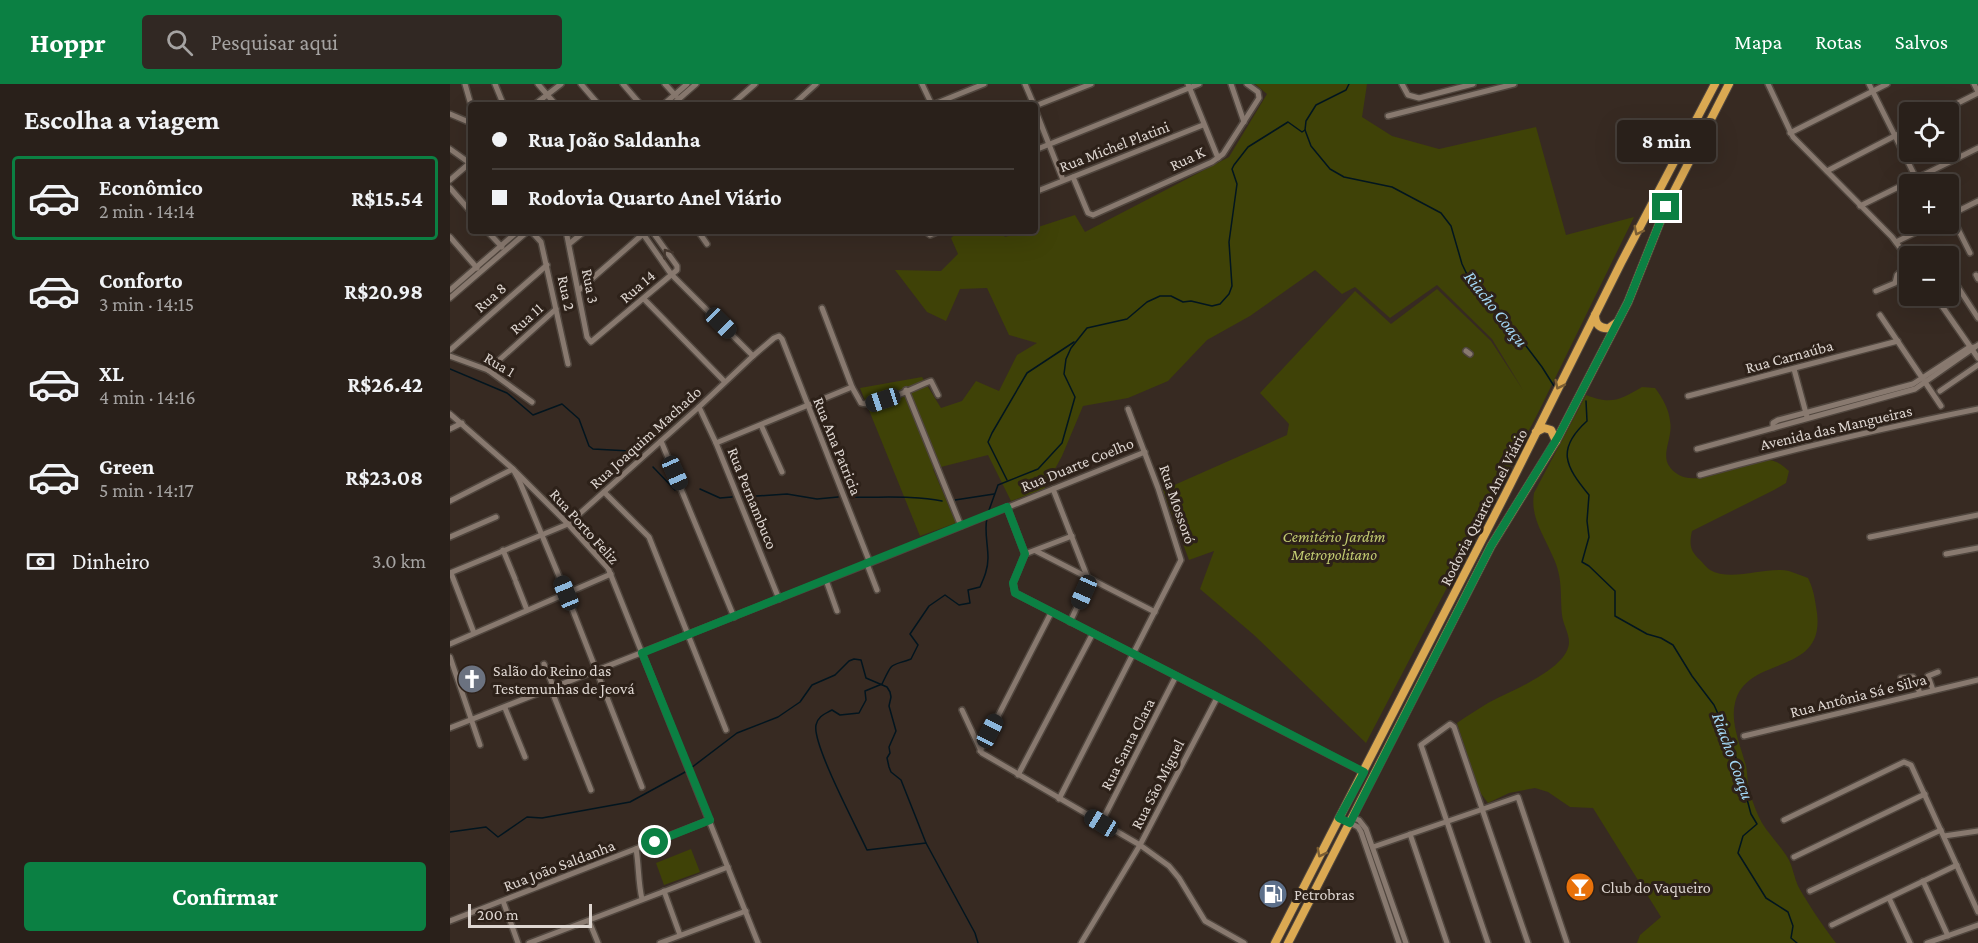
<!DOCTYPE html>
<html lang="pt">
<head>
<meta charset="utf-8">
<style>
	:root { --surface:#29201a; --page:#312823; --text:#f1f3f6; --muted:#a5a3a2; --line:#453e39; --accent:#0b8043 }
	body { margin:0; font-family:"Crimson Pro",serif; background:var(--page); color:var(--text); height:100vh; display:flex; flex-direction:column; font-size:22px; white-space:nowrap }
	* { box-sizing:border-box; margin:0 }
	p { font-size:20px; color:var(--muted) }
	.icon { flex:none; width:33px; height:33px; fill:none; stroke:currentColor; stroke-width:2; stroke-linecap:round; stroke-linejoin:round }
	.map { position:relative; flex:1; overflow:hidden }
	.sheet { display:flex; flex-direction:column; background:var(--surface); width:450px }
	.sheet>* { flex:none }
	.guide { position:absolute; left:18px; top:18px; width:570px; height:132px; border-radius:6px; box-shadow:0 6px 24px #0002,0 0 0 2px var(--line); display:grid; align-content:center; height:132px; padding:0 24px; background:var(--surface) }
	.tools { position:absolute; left:1449px; top:18px; display:grid; gap:12px }
	.tools a { display:grid; place-items:center; width:60px; height:60px; border-radius:6px; background:var(--surface); box-shadow:0 6px 24px #0002,0 0 0 2px var(--line); font-size:30px }
	.scale { position:absolute; left:18px; bottom:15px; width:124px; box-sizing:border-box; padding-left:6px; border:3px solid #ded6d1; border-top:0; font-size:16px; line-height:21px; white-space:nowrap; color:#ded6d1; -webkit-text-stroke:4px #2d2119; paint-order:stroke }
	.end { position:absolute; width:27px; height:27px; margin:-14px; border:8px solid #0b8043; background:#fff; box-shadow:0 0 0 3px #fff }
	.from { border-radius:50% }
	.bubble { position:absolute; height:42px; border-radius:6px; background:var(--surface); box-shadow:0 6px 24px #0002,0 0 0 2px var(--line); font-size:20px; font-weight:700; line-height:42px; text-align:center }
	.car { position:absolute; width:18px; height:36px; margin:-18px -9px; border-radius:8px; box-shadow:0 0 4px 2px #0007; background:linear-gradient(#222 24%,#8ab4d8 0 40%,#222 0 76%,#8ab4d8 0 86%,#222 0) }
	.guide b { display:flex; align-items:center; gap:21px; height:57px; font-size:22px }
	.guide b+b { border-top:2px solid var(--line) }
	.guide i { width:15px; height:15px; background:var(--text) }
	ul { padding:0; list-style:none }
	li { display:flex; align-items:center; gap:18px; height:84px; margin:0 12px 9px; padding:0 12px; border:3px solid transparent; border-radius:6px }
	li div { flex:1 }
	li b { display:block; font-size:22px }
	li em { font-style:normal; font-weight:700 }
	li.active { border-color:var(--accent) }
	li>.icon { width:54px; height:54px; stroke-width:1.5 }
	h2 { padding:0 24px; font-size:27px; line-height:72px }
	.pay { display:flex; align-items:center; gap:15px; height:66px; padding:0 24px; font-size:22px }
	.pay p { margin-inline-start:auto }
	.button { display:flex; gap:12px; margin-top:auto; padding:12px 24px }
	.button a { flex:1; height:69px; border-radius:6px; background:var(--accent); color:#fff; font-size:24px; font-weight:700; line-height:69px; text-align:center }
	header { display:flex; align-items:center; gap:36px; box-sizing:border-box; height:84px; padding:0 30px; background:var(--accent); color:#fff }
	header strong { font-size:28px }
	nav { display:flex; gap:33px; margin-inline-start:auto; font-size:21px }
	.search { width:420px; height:54px; background:var(--page); display:flex; align-items:center; gap:15px; box-sizing:border-box; padding:0 21px; border-radius:6px; color:var(--muted); font-size:22px }
	main { display:flex; flex:1; min-height:0 }
	.map>svg:first-child { display:block }
	.green { fill:#3f4207 }
	.lines { fill:none; stroke-linecap:round; stroke-linejoin:round }
	.stream { stroke:#02151f; stroke-width:1.5 }
	.minor-casing { stroke:#50463e; stroke-width:8 }
	.highway-casing { stroke:#50463e; stroke-width:10 }
	.minor { stroke:#88796f; stroke-width:5 }
	.highway { stroke:#dba952; stroke-width:8 }
	.oneway { stroke:#7b5e33 }
	.oneway2 { stroke:#44372e }
	.route { stroke:#0b8043; stroke-width:8 }
	.labels { text-anchor:middle; stroke-width:6; stroke-linejoin:round; paint-order:stroke }
	.street-label { font-size:16px; fill:#ded6d1; stroke:#2d2119 }
	.park-label { font-size:16px; font-style:italic; fill:#c1ca71; stroke:#2d2119 }
	.poi-label { font-size:16px; fill:#ded6d1; stroke:#2d2119; text-anchor:start }
	.water-label { font-size:18px; font-style:italic; fill:#a3d7f5; stroke:#2d2119 }
</style>
</head>
<body>
<header>
<strong>Hoppr</strong>
<div class="search"><svg class="icon" aria-label="search" viewBox="0 0 24 24"><circle cx="10" cy="10" r="6"/><path d="M15 15l6 6"/></svg>Pesquisar aqui</div>
<nav><a>Mapa</a><a>Rotas</a><a>Salvos</a></nav>
</header>
<main>
<section class="sheet">
<h2>Escolha a viagem</h2>
<ul>
<li class="active"><svg class="icon" aria-label="car" viewBox="0 0 24 24"><path d="M5 17H2v-5l4-1 3-4h7l3 4 3 1v5h-3M9 17h6M6 11h13"/><circle cx="7" cy="17" r="2"/><circle cx="17" cy="17" r="2"/></svg><div><b>Econômico</b><p>2 min · 14:14</p></div><em>R$15.54</em></li>
<li><svg class="icon" aria-label="car" viewBox="0 0 24 24"><path d="M5 17H2v-5l4-1 3-4h7l3 4 3 1v5h-3M9 17h6M6 11h13"/><circle cx="7" cy="17" r="2"/><circle cx="17" cy="17" r="2"/></svg><div><b>Conforto</b><p>3 min · 14:15</p></div><em>R$20.98</em></li>
<li><svg class="icon" aria-label="car" viewBox="0 0 24 24"><path d="M5 17H2v-5l4-1 3-4h7l3 4 3 1v5h-3M9 17h6M6 11h13"/><circle cx="7" cy="17" r="2"/><circle cx="17" cy="17" r="2"/></svg><div><b>XL</b><p>4 min · 14:16</p></div><em>R$26.42</em></li>
<li><svg class="icon" aria-label="car" viewBox="0 0 24 24"><path d="M5 17H2v-5l4-1 3-4h7l3 4 3 1v5h-3M9 17h6M6 11h13"/><circle cx="7" cy="17" r="2"/><circle cx="17" cy="17" r="2"/></svg><div><b>Green</b><p>5 min · 14:17</p></div><em>R$23.08</em></li>
</ul>
<div class="pay"><svg class="icon" aria-label="cash" viewBox="0 0 24 24"><path d="M3 7h18v10H3z"/><circle cx="12" cy="12" r="2"/></svg>Dinheiro<p>3.0 km</p></div>
<div class="button"><a>Confirmar</a></div>
</section>
<div class="map">
<svg width="1528" height="859" viewBox="0 0 1528 859">
	<rect width="100%" height="100%" fill="#372a22"/>
	<g class="green">
		<polygon points="805,0 917,0 912,33 942,52 989,65 1086,43 1116,151 1184,133 1088,329 916,659 804,551 750,505 764,467 739,476 713,406 837,351 839,340 810,309 905,207 941,240 987,205 1041,257 1073,306 1042,255 987,201 940,234 905,203 892,210 865,186 800,232 757,256 718,297 678,314 633,322 612,372 594,405 561,417 538,371 483,385 506,439 470,452 410,304 472,293 491,324 512,317 526,297 549,307 567,271 587,259 559,251 537,204 510,205 496,237 477,228 445,186 491,187 508,170 501,154 509,147 551,147 555,153 575,147 585,147 585,144 625,131 635,148 779,73 817,10"/>
		<path d="M1192 303 1205 304C1212 313 1219 325 1220 337 1224 358 1204 376 1229 391 1252 404 1294 374 1319 376 1328 377 1333 382 1339 387L1336 399 1324 406 1242 447C1239 460 1240 467 1250 476 1253 479 1257 484 1260 486 1279 497 1310 485 1331 486 1340 486 1349 491 1358 494 1364 506 1365 516 1367 529 1375 593 1296 570 1285 619 1280 639 1291 663 1296 682 1298 691 1297 700 1300 709 1303 719 1307 730 1312 739 1320 752 1331 762 1339 776 1343 784 1344 793 1348 802 1358 820 1373 842 1386 859H1187L1190 851 1211 833 1143 724 1120 723 1098 708 1085 704 1059 709 1038 719 1029 707 1007 639C1017 632 1028 625 1038 619 1058 608 1119 585 1119 558 1119 549 1113 540 1112 531 1110 509 1113 494 1103 473 1094 451 1080 434 1084 409L1136 311C1161 321 1170 316 1192 303Z"/>
		<polygon points="241,765 250,788 214,801 206,779"/>
	</g>
	<g class="lines">
		<g class="stream">
			<polyline points="899,0 896,6 866,21 856,37 855,46 861,62 880,85 894,93 942,103 991,129 1001,142 1012,180 1022,201 1039,213 1092,283 1104,302"/>
			<polyline points="0,285 57,309 83,331 112,320 129,335 139,362 143,365 180,367"/>
			<path d="M1136 317 1137 337C1106 365 1115 382 1139 411L1137 437 1139 453 1132 478 1139 482 1165 507V532L1197 550 1211 554 1223 561 1242 592 1264 621 1283 663 1301 730 1307 740 1293 752 1288 769 1316 814 1338 828 1343 842 1341 854 1347 859"/>
			<polyline points="203,383 225,406"/>
			<polyline points="557,396 538,358 542,349 577,289 624,258"/>
			<polyline points="250,405 270,414 282,413"/>
			<polyline points="293,413 337,410 367,415 388,413"/>
			<path d="M400 413C430 414 462 411 492 417"/>
			<polyline points="505,416 544,410"/>
			<polyline points="538,429 548,401 588,385 612,359 625,313 614,290 616,275 621,264 637,244 677,235 697,218 710,212 721,212 733,218 741,217 762,222 770,220 779,210 782,202 779,158 787,100 782,85 784,81 798,63 838,38 852,48 855,46"/>
			<polyline points="241,684 287,649 328,633 350,618 362,601 385,591 399,577 404,575 411,576 416,594 437,603 440,608 441,613 439,622 446,647 439,663 440,669 437,674 439,683 441,688 451,696 476,759 525,849 528,859"/>
			<polyline points="0,748 36,743 48,753 77,733 92,734 180,718 237,687"/>
			<path d="M476 759 417 766C407 744 362 660 366 641 368 632 375 630 382 626L390 631 409 629 416 616 415 607 432 600C443 577 439 583 461 575L468 561 460 550 479 522 495 511 509 521 520 519 518 506 530 503C534 494 538 485 538 474 538 460 534 447 537 434"/>
		</g>
		<g class="minor-casing">
			<g id="minor">
				<polyline points="15,0 21,21"/>
				<polyline points="45,0 52,17"/>
				<polyline points="88,0 106,21"/>
				<polyline points="131,0 149,21"/>
				<polyline points="173,0 191,21"/>
				<polyline points="215,0 226,12"/>
				<polyline points="472,0 482,21"/>
				<polyline points="575,0 584,21"/>
				<polyline points="738,0 768,74"/>
				<polyline points="781,0 794,38"/>
				<polyline points="952,0 958,11 969,14 1023,0"/>
				<polyline points="1318,0 1343,53 1442,153 1460,177"/>
				<polyline points="1419,0 1469,100"/>
				<polyline points="1524,0 1528,8"/>
				<polyline points="84,21 111,0"/>
				<polyline points="213,21 237,0"/>
				<polyline points="222,21 246,0"/>
				<polyline points="281,21 305,0"/>
				<polyline points="343,21 366,0"/>
				<polyline points="482,21 534,0"/>
				<polyline points="585,22 641,0"/>
				<polyline points="585,25 613,96"/>
				<polyline points="1490,28 1528,9"/>
				<polyline points="0,30 21,39"/>
				<polyline points="938,32 1064,0"/>
				<polyline points="1340,49 1437,0"/>
				<polyline points="0,65 21,80"/>
				<polyline points="585,66 749,0"/>
				<polyline points="1377,87 1460,44"/>
				<polyline points="623,93 638,129 643,131 762,78 773,70 809,14 808,8 797,0"/>
				<polyline points="0,96 21,78"/>
				<polyline points="0,104 21,128"/>
				<polyline points="585,108 753,41"/>
				<polyline points="1410,122 1528,64"/>
				<polyline points="1500,131 1528,117"/>
				<polyline points="1501,131 1520,169"/>
				<polyline points="37,147 52,163"/>
				<polyline points="81,147 91,158 118,280"/>
				<polyline points="116,147 137,253 141,258 227,186 227,182 202,147"/>
				<polyline points="191,147 221,190 303,272"/>
				<polyline points="248,147 257,160"/>
				<polyline points="475,147 480,151 489,147"/>
				<polyline points="0,153 27,184"/>
				<polyline points="1446,158 1483,140"/>
				<polyline points="119,160 135,147"/>
				<polyline points="1526,191 1528,195"/>
				<polyline points="1506,200 1528,234"/>
				<polyline points="0,206 68,147"/>
				<polyline points="129,206 193,150 198,149 199,147"/>
				<polyline points="1426,207 1445,199 1447,191 1460,179"/>
				<polyline points="1485,212 1528,274"/>
				<polyline points="0,214 78,147"/>
				<polyline points="194,215 275,298"/>
				<path d="M372 224 402 303 411 319C426 324 464 303 481 297L488 311"/>
				<polyline points="1430,231 1491,322"/>
				<polyline points="0,266 97,181"/>
				<polyline points="1016,267 1020,270"/>
				<polyline points="0,272 38,286 82,318"/>
				<polyline points="1344,285 1357,333"/>
				<polyline points="38,286 106,225"/>
				<polyline points="456,306 511,442"/>
				<polyline points="1490,307 1528,281"/>
				<polyline points="1238,312 1448,257"/>
				<polyline points="249,323 266,359 329,515"/>
				<polyline points="0,330 63,385 69,396 116,509 192,703"/>
				<polyline points="311,341 332,388"/>
				<polyline points="1323,344 1323,339 1328,336 1463,300 1518,264 1525,263"/>
				<polyline points="0,345 12,339"/>
				<polyline points="211,357 284,533"/>
				<polyline points="266,359 402,303"/>
				<polyline points="1247,365 1465,305 1528,261"/>
				<path d="M1250 391C1342 365 1434 344 1528 325"/>
				<polyline points="603,405 637,492 636,504 620,538"/>
				<polyline points="154,408 199,453 276,646"/>
				<polyline points="0,417 63,385 118,440 158,484 308,859"/>
				<polyline points="557,423 575,470 563,499 565,509 913,688"/>
				<polyline points="0,453 46,433"/>
				<polyline points="1420,453 1528,431"/>
				<polyline points="53,466 65,495"/>
				<polyline points="586,467 705,528"/>
				<polyline points="575,470 622,452"/>
				<polyline points="1496,470 1528,464"/>
				<polyline points="417,480 427,506"/>
				<polyline points="0,489 118,440 249,323 303,272 324,254 329,252 332,255 420,479"/>
				<polyline points="1,489 24,549"/>
				<polyline points="376,496 387,527"/>
				<polyline points="66,498 77,526"/>
				<polyline points="0,560 161,490"/>
				<polyline points="0,573 30,661"/>
				<polyline points="94,580 104,604"/>
				<polyline points="1451,594 1463,593 1470,609"/>
				<polyline points="101,605 141,706"/>
				<polyline points="1483,606 1478,592 1488,588"/>
				<polyline points="55,624 75,673"/>
				<polyline points="512,626 532,669 690,761 719,782 729,794 755,837 794,859"/>
				<polyline points="0,644 417,480 695,368"/>
				<polyline points="1294,652 1528,596"/>
				<polyline points="530,667 601,529"/>
				<polyline points="568,691 643,549"/>
				<polyline points="609,715 731,476 708,404 678,325"/>
				<polyline points="903,734 909,736 916,745 956,859"/>
				<polyline points="1334,736 1454,678 1461,681 1528,828"/>
				<polyline points="651,739 726,592"/>
				<polyline points="900,739 908,743 911,748 949,859"/>
				<polyline points="960,750 997,859"/>
				<polyline points="1494,752 1528,747"/>
				<polyline points="923,763 1068,713 1117,859"/>
				<path d="M186 765C189 782 188 798 192 815"/>
				<polyline points="1344,773 1475,710"/>
				<polyline points="1473,797 1498,852"/>
				<polyline points="214,807 230,851"/>
				<polyline points="1360,807 1491,746"/>
				<polyline points="1439,814 1460,859"/>
				<polyline points="53,817 68,859"/>
				<polyline points="0,837 260,736"/>
				<polyline points="139,837 148,859"/>
				<polyline points="1382,841 1507,781"/>
				<polyline points="79,859 278,783"/>
				<polyline points="210,859 296,827"/>
				<polyline points="631,859 690,761 767,614"/>
				<polyline points="1038,859 971,661 1000,640 1004,643 1078,859"/>
				<polyline points="1477,859 1528,841"/>
			</g>
		</g>
		<g class="highway-casing">
			<g id="highway">
				<path d="M1145 231C1145 240 1150 245 1159 244L1166 239"/>
				<polyline points="1086,348 1094,344 1101,346 1106,357"/>
				<polyline points="825,859 1056,409 1171,179 1265,0"/>
				<polyline points="838,859 1041,462 1106,357 1178,218 1216,123 1279,0"/>
			</g>
		</g>
		<use href="#minor" class="minor"/>
		<use href="#highway" class="highway"/>
	</g>
	<defs><path id="oneway-chevron" d="M-2-3.5L2.5 0L-2 3.5" fill="none" stroke-width="1.6" stroke-linecap="round" stroke-linejoin="round" transform="scale(1.5)"/></defs>
	<g class="oneway">
		<use href="#oneway-chevron" transform="translate(1188 147) rotate(117)"/>
		<use href="#oneway-chevron" transform="translate(1109 301) rotate(116)"/>
		<use href="#oneway-chevron" transform="translate(871 769) rotate(117)"/>
	</g>
	<use class="oneway2" href="#oneway-chevron" transform="translate(217 169) rotate(-126)"/>
	<g class="lines">
		<polyline class="route" points="205,758 260,736 192,569 557,423 575,470 563,499 565,509 914,688 889,734 900,739 1041,462 1108,353 1178,218 1216,123"/>
	</g>
	<defs>
		<g id="church-disc" transform="scale(1.5)"><circle r="9.5" fill="#6b7280" stroke="#2d2119"/><path d="M-1.2-6h2.4v3.5h3.3v2.4h-3.3V6h-2.4V-.1h-3.3v-2.4h3.3Z" fill="#fff"/></g>
		<g id="bar-disc" transform="scale(1.5)"><circle r="9.5" fill="#e8710a" stroke="#2d2119"/><path d="M-6-5H6L.8 .8V4.5H3.5V6h-7V4.5H-.8V.8Z" fill="#fff"/></g>
		<g id="fuel-disc" transform="scale(1.5)"><circle r="9.5" fill="#5c6f8a" stroke="#2d2119"/><path d="M-5.5-6h7V0h2V4h1.3V-2.5L3-4.5l.8-.8L6-3V5H2.5V1h-1V6h-7ZM-4.2-4.7v3.2H.2V-4.7Z" fill="#fff"/></g>
	</defs>
	<g fill-rule="evenodd">
		<use href="#church-disc" x="22" y="595"/>
		<use href="#bar-disc" x="1130" y="803"/>
		<use href="#fuel-disc" x="823" y="810"/>
	</g>
	<g class="labels">
		<g class="street-label">
			<text transform="translate(664 62) rotate(-21)" y="6">Rua Michel Platini</text>
			<text transform="translate(737 74) rotate(-25)" y="6">Rua K</text>
			<text transform="translate(141 202) rotate(79)" y="6">Rua 3</text>
			<text transform="translate(187 202) rotate(-41)" y="6">Rua 14</text>
			<text transform="translate(117 209) rotate(78)" y="6">Rua 2</text>
			<text transform="translate(40 213) rotate(-41)" y="6">Rua 8</text>
			<text transform="translate(76 234) rotate(-42)" y="6">Rua 11</text>
			<text transform="translate(1339 272) rotate(-15)" y="6">Rua Carnaúba</text>
			<text transform="translate(50 280) rotate(31)" y="6">Rua 1</text>
			<text transform="translate(1386 343) rotate(-13)" y="6">Avenida das Mangueiras</text>
			<text transform="translate(195 353) rotate(-42)" y="6">Rua Joaquim Machado</text>
			<text transform="translate(388 362) rotate(68)" y="6">Rua Ana Patricia</text>
			<text transform="translate(627 380) rotate(-22)" y="6">Rua Duarte Coelho</text>
			<text transform="translate(303 414) rotate(68)" y="6">Rua Pernambuco</text>
			<text transform="translate(728 420) rotate(71)" y="6">Rua Mossoró</text>
			<text transform="translate(1033 423) rotate(-63)" y="6">Rodovia Quarto Anel Viário</text>
			<text transform="translate(135 442) rotate(48)" y="6">Rua Porto Feliz</text>
			<text transform="translate(1408 611) rotate(-14)" y="6">Rua Antônia Sá e Silva</text>
			<text transform="translate(677 660) rotate(-63)" y="6">Rua Santa Clara</text>
			<text transform="translate(707 700) rotate(-63)" y="6">Rua São Miguel</text>
			<text transform="translate(109 781) rotate(-21)" y="6">Rua João Saldanha</text>
		</g>
		<g class="park-label">
			<text x="884" y="458">Cemitério Jardim<tspan x="884" dy="18">Metropolitano</tspan></text>
		</g>
		<g class="poi-label">
			<text x="43" y="592">Salão do Reino das<tspan x="43" dy="18">Testemunhas de Jeová</tspan></text>
			<text x="1151" y="809">Club do Vaqueiro</text>
			<text x="844" y="816">Petrobras</text>
		</g>
		<g class="water-label">
			<text transform="translate(1046 225) rotate(52)" y="6">Riacho Coaçu</text>
			<text transform="translate(1283 672) rotate(70)" y="6">Riacho Coaçu</text>
		</g>
	</g>
</svg>
<div class="tools">
<a><svg class="icon" aria-label="locate" viewBox="0 0 24 24"><circle cx="12" cy="12" r="6"/><path d="M12 2v4M12 18v4M2 12h4M18 12h4"/></svg></a>
<a>+</a>
<a>−</a>
</div>
<div class="scale">200 m</div>
<i class="end from" style="left:205px;top:758px"></i>
<i class="end" style="left:1216px;top:123px"></i>
<div class="bubble" style="left:1167px;top:36px;width:99px">8 min</div>
<i class="car" style="left:271px;top:239px;rotate:135deg"></i>
<i class="car" style="left:433px;top:316px;rotate:252deg"></i>
<i class="car" style="left:225px;top:389px;rotate:156deg"></i>
<i class="car" style="left:634px;top:508px;rotate:204deg"></i>
<i class="car" style="left:116px;top:509px;rotate:338deg"></i>
<i class="car" style="left:540px;top:647px;rotate:27deg"></i>
<i class="car" style="left:651px;top:739px;rotate:301deg"></i>
<div class="guide">
<b><i class="from"></i>Rua João Saldanha</b>
<b><i></i>Rodovia Quarto Anel Viário</b>
</div>
</div>
</main>
</body>
</html>
